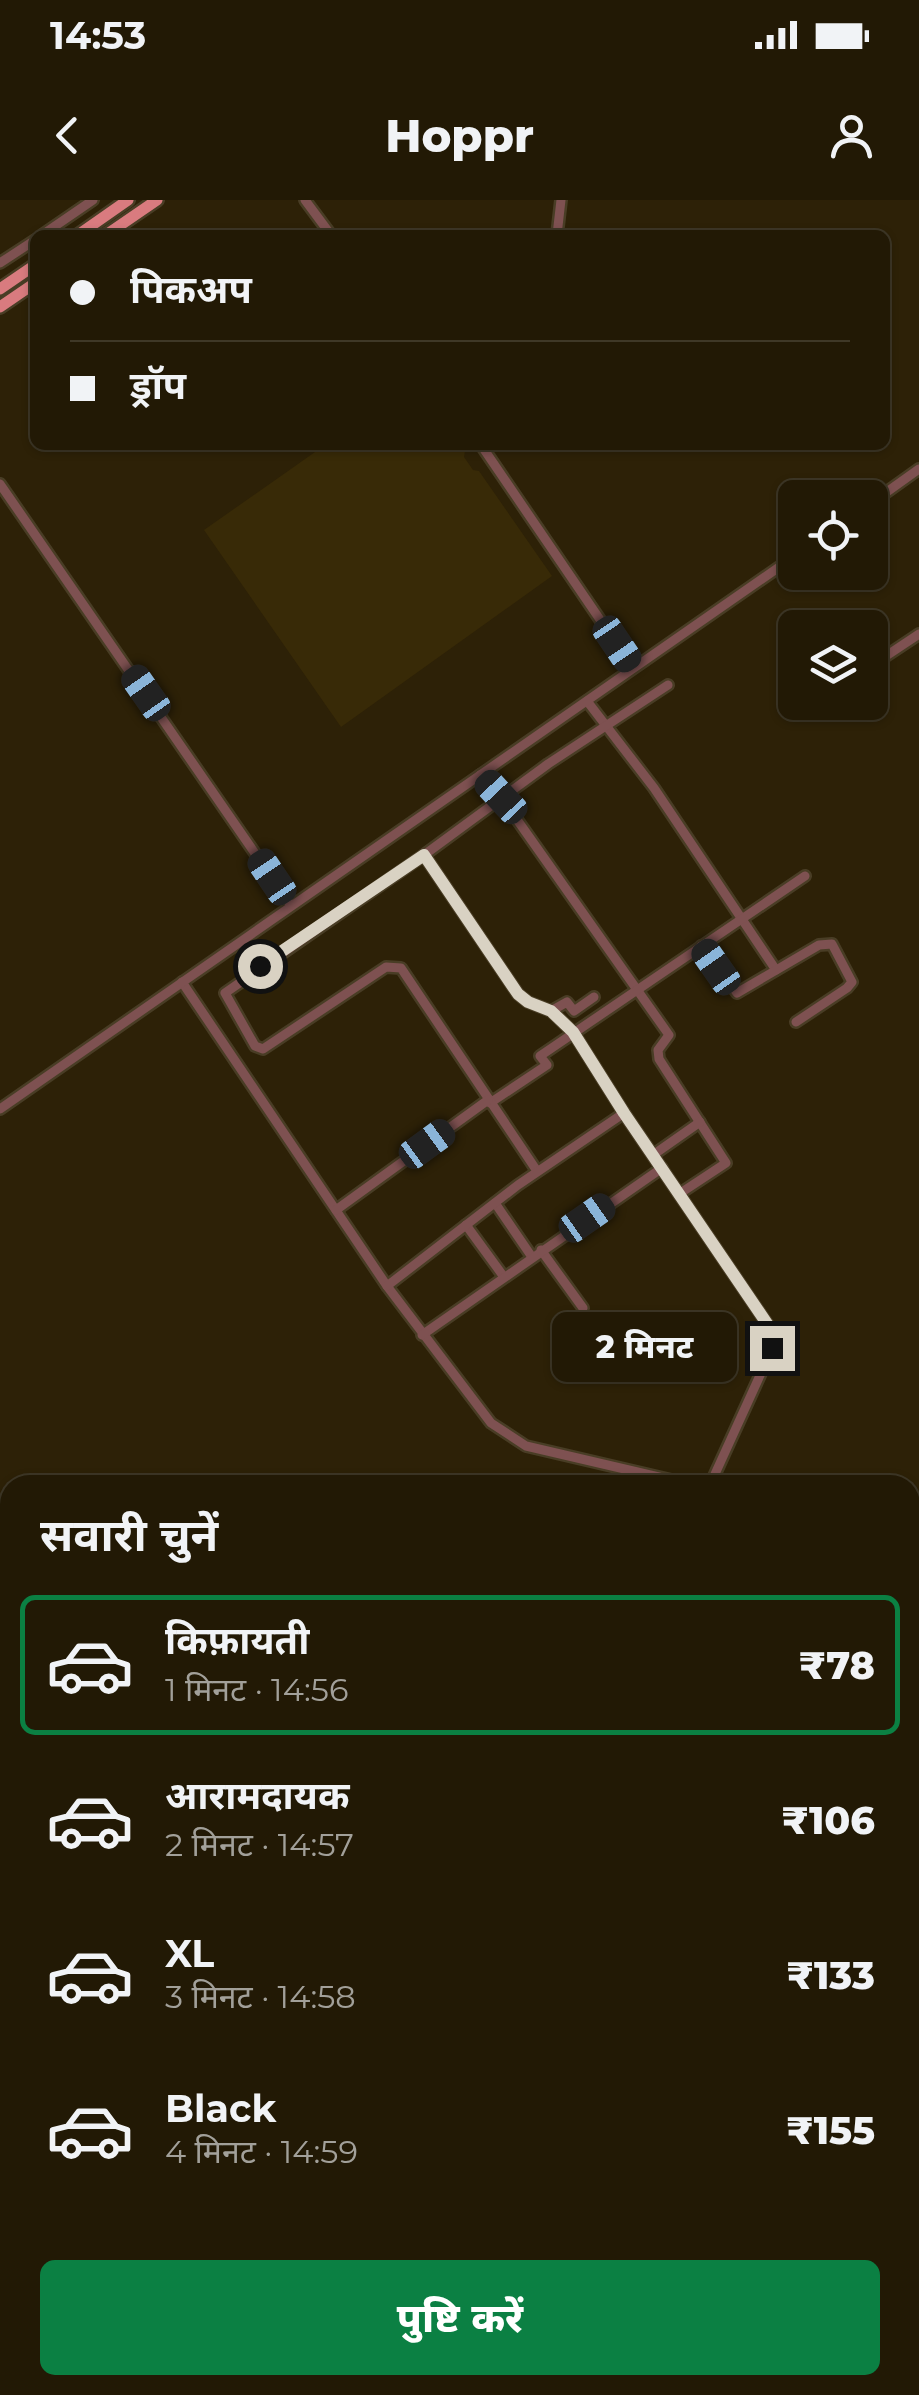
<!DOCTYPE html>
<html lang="hi">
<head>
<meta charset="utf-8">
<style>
	:root { --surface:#221905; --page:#2a220f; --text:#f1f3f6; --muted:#a2a09a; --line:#3f3827; --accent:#0b8043 }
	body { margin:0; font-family:Montserrat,"Noto Sans Devanagari",sans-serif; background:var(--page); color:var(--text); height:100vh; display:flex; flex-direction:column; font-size:38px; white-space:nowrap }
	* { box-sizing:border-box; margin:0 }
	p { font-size:32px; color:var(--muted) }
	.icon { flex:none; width:55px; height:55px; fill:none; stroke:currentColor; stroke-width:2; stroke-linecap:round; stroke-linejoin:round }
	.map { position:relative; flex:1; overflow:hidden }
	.drawer { position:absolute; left:0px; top:1275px; width:920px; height:920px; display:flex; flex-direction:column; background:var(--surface); border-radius:30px 30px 0 0; box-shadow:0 2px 8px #0004,0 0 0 2px var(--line) }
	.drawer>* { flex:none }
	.guide { position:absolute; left:30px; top:30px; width:860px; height:220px; border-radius:15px; box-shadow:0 2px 8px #0004,0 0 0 2px var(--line); display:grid; align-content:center; height:220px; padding:0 40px; background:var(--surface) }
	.buttons { position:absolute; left:778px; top:280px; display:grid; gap:20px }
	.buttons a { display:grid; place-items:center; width:110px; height:110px; border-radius:15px; background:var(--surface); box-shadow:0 2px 8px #0004,0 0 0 2px var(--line); font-size:50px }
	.end { position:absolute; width:45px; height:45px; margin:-22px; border:12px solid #d9d2c3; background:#111; box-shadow:0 0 0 5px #111 }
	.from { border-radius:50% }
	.bubble { position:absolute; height:70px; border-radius:15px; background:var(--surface); box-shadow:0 2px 8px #0004,0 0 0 2px var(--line); font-size:32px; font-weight:800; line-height:70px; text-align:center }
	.car { position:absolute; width:30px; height:60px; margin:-30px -15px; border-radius:12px; box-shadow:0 0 8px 2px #0007; background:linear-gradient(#222 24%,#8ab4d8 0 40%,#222 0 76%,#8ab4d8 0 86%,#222 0) }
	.guide b { display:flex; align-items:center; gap:35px; height:95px; font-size:38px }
	.guide b+b { border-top:2px solid var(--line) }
	.guide i { width:25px; height:25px; background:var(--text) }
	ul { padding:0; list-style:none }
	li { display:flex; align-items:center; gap:30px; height:140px; margin:0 20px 15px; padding:0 20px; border:5px solid transparent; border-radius:15px }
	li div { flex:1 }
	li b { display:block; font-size:38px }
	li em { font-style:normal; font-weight:800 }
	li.current { border-color:var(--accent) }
	li>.icon { width:90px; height:90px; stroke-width:1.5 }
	h2 { padding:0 40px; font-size:45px; line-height:120px }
	.primary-button { display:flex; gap:20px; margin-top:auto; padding:20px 40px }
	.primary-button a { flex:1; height:115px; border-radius:15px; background:var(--accent); color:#fff; font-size:40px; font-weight:800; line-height:115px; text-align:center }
	.status { display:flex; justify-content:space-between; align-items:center; height:70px; padding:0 50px; background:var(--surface); direction:ltr }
	.status svg { height:28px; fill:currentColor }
	header { display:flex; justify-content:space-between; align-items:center; height:130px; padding:0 40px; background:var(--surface); font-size:45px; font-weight:800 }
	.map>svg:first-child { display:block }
	.built { fill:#382a07 }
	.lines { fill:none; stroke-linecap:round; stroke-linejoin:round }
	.minor-casing { stroke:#493d25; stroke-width:14 }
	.major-casing { stroke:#493d25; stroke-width:16 }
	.minor { stroke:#7e5151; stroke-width:9 }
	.major { stroke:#d97b7f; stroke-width:11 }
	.route { stroke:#d9d2c3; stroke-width:12 }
</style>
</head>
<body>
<div class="status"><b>14:53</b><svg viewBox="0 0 49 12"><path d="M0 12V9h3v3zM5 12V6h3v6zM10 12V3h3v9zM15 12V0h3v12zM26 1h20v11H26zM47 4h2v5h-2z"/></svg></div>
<header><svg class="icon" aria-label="back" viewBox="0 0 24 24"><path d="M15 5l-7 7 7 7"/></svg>Hoppr<svg class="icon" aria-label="person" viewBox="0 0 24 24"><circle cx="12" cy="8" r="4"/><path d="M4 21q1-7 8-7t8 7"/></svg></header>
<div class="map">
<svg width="919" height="2195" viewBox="0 0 919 2195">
	<rect width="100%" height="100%" fill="#2d2107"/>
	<polygon class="built" points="325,245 461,245 465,251 464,257 473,270 479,271 552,376 341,527 204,330"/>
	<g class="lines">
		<g class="minor-casing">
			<g id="minor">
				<polyline points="305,0 331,35"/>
				<polyline points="42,35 93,0"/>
				<polyline points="557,35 561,0"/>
				<polyline points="0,63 35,40"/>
				<polyline points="481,245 633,468"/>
				<polyline points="0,284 290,704"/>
				<polyline points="870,304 919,269"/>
				<polyline points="871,466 919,434"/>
				<polyline points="587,501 654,588 776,770"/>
				<polyline points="480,575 501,597 669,835 658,850 659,859 726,963 679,994"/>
				<polyline points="424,655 518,794 528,802 551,811 573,832 624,913 770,1128 772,1149 710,1285"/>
				<polyline points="701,746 737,793 819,745 832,744 852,782 847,788 796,822"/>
				<polyline points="182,782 387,1086 491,1223 526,1246 693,1285"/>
				<polyline points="551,811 567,802 574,811 594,797"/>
				<polyline points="490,903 547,865 540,856 805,676"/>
				<polyline points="0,909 795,356"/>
				<polyline points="653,955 700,922"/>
				<polyline points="537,971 401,768 386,767 263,849 255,846 225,793 424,655 548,564 668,485"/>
				<polyline points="495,1003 532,1057"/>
				<polyline points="336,1010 488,900"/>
				<polyline points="466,1025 504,1077"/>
				<polyline points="541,1050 583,1108"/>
				<polyline points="387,1086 518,985 624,913"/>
				<polyline points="422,1135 662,968"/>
				<polyline points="910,1329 919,1330"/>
				<polyline points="910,1707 919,1676"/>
				<polyline points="910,1916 919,1920"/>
				<polyline points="910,1974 919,1956"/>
				<polyline points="0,1986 10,1990"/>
				<polyline points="910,1999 919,2003"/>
				<polyline points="153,2185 183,2195"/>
				<polyline points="868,2185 878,2195"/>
				<polyline points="389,2195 396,2195"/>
				<polyline points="505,2195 517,2185"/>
				<polyline points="717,2195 720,2185"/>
			</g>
		</g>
		<g class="major-casing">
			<g id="major">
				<polyline points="78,35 128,0"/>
				<polyline points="106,35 157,0"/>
				<polyline points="0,89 35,65"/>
				<polyline points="0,107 35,83"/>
			</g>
		</g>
		<use href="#minor" class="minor"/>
		<use href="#major" class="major"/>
	</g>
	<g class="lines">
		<polyline class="route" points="260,766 424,655 518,794 528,802 551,811 573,832 624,913 770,1128 772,1148"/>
	</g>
</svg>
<div class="buttons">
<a><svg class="icon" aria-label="locate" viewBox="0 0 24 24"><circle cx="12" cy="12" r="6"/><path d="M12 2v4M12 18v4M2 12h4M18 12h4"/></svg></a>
<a><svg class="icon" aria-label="layers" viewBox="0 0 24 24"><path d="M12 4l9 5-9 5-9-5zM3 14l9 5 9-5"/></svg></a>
</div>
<i class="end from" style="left:260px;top:766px"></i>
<i class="end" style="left:772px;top:1148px"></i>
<div class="bubble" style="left:552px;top:1112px;width:185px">2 मिनट</div>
<i class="car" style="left:617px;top:444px;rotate:146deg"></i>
<i class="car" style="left:146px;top:493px;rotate:325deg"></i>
<i class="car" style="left:501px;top:597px;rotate:317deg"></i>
<i class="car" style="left:272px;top:677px;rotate:326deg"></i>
<i class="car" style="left:716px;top:767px;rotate:325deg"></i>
<i class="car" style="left:427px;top:944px;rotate:54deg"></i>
<i class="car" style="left:587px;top:1018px;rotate:55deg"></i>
<div class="guide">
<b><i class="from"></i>पिकअप</b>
<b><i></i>ड्रॉप</b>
</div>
<section class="drawer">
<h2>सवारी चुनें</h2>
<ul>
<li class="current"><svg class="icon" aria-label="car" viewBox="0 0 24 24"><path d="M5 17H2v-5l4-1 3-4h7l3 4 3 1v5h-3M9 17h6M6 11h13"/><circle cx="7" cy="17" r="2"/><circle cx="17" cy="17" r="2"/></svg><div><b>किफ़ायती</b><p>1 मिनट · 14:56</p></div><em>₹78</em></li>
<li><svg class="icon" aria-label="car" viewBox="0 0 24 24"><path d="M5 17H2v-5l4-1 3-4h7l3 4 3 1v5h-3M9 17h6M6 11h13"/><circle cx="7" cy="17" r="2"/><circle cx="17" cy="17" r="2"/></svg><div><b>आरामदायक</b><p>2 मिनट · 14:57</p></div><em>₹106</em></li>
<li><svg class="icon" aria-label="car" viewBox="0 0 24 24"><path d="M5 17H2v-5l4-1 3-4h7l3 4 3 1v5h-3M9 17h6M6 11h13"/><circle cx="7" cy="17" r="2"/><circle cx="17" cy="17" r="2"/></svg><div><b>XL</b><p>3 मिनट · 14:58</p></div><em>₹133</em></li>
<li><svg class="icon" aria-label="car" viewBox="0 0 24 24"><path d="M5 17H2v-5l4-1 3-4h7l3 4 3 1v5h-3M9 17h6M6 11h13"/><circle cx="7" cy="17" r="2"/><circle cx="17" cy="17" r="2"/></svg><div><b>Black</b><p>4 मिनट · 14:59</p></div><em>₹155</em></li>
</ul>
<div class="primary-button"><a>पुष्टि करें</a></div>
</section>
</div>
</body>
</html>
